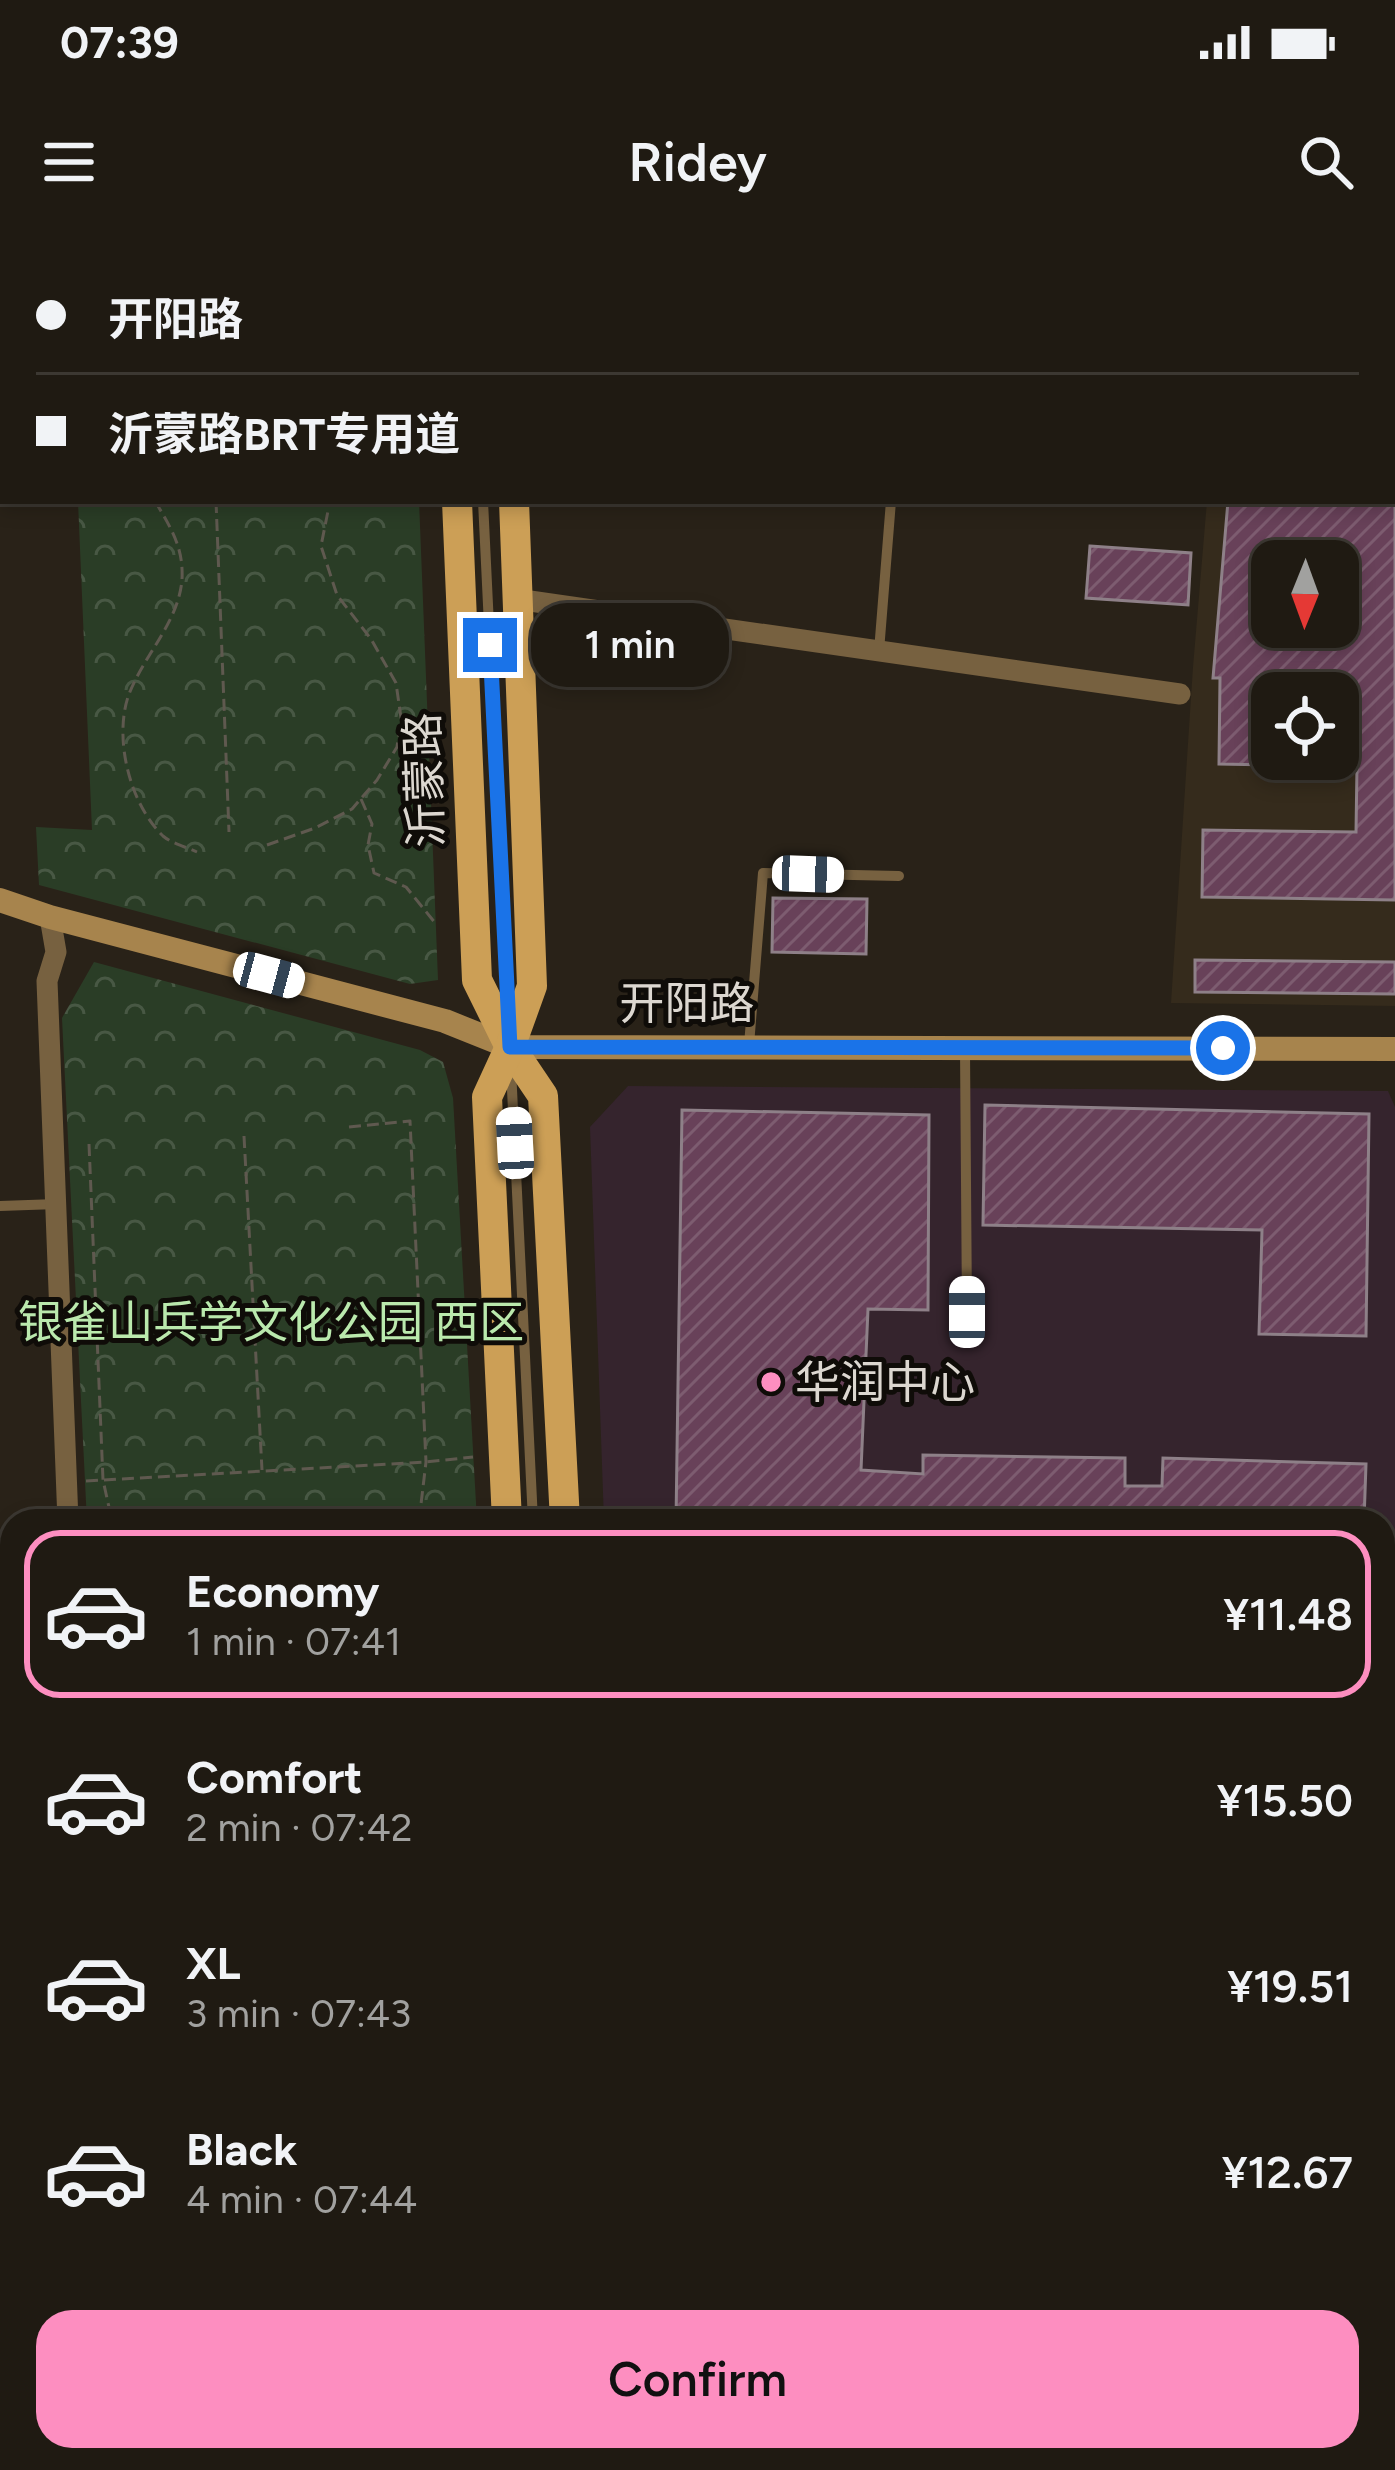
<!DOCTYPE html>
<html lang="en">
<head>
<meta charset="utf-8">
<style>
	:root { --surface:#1f1a12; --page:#27231b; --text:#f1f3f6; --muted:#a1a19f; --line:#3c3832; --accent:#fd8ec0 }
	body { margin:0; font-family:Figtree,"Noto Sans SC",sans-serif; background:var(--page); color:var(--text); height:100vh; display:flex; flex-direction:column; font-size:45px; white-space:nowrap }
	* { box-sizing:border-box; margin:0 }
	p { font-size:39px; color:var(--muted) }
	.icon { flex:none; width:66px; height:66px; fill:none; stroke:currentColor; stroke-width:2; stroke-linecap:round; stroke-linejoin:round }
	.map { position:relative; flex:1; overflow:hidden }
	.details { position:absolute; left:0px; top:1269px; width:1395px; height:963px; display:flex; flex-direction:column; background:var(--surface); border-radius:36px 36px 0 0; box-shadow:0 6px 18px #0003,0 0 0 3px var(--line) }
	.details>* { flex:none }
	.banner { position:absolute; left:0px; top:0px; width:1395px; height:264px; box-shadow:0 6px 18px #0003,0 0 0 3px var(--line); display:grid; align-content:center; height:264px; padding:0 36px; background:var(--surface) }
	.needle { width:78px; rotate:181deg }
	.controls { position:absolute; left:1251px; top:300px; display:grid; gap:24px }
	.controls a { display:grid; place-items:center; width:108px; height:108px; border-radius:24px; background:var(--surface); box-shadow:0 6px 18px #0003,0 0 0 3px var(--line); font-size:60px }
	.end { position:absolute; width:54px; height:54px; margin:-27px; border:15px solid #1a73e8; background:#fff; box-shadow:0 0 0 6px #fff }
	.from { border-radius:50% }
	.bubble { position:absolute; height:84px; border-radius:36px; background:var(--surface); box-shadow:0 6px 18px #0003,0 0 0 3px var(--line); font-size:39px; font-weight:600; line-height:84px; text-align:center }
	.car { position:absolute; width:36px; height:72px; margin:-36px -18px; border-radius:15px; box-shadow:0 0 9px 3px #0007; background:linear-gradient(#fff 24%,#345 0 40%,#fff 0 76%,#345 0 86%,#fff 0) }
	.banner b { display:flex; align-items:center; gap:42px; height:114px; font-size:45px }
	.banner b+b { border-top:3px solid var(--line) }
	.banner i { width:30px; height:30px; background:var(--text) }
	ul { padding:21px 0 0; list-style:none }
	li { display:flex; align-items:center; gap:36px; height:168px; margin:0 24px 18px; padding:0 12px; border:6px solid transparent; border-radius:36px }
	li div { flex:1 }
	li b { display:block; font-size:45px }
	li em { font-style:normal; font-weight:600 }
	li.on { border-color:var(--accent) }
	li>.icon { width:108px; height:108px; stroke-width:1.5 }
	.primary-button { display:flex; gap:24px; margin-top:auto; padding:24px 36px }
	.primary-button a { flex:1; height:138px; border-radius:36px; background:var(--accent); color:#111; font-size:48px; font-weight:600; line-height:138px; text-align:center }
	.status { display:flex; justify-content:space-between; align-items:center; height:84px; padding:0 60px; background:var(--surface); direction:ltr }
	.status svg { height:33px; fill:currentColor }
	header { display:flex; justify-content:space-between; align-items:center; height:156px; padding:0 36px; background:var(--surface); font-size:54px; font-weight:600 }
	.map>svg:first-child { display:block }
	.commercial { fill:#35242d }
	.built { fill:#352b1c; fill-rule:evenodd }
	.park { fill:url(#park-crowns) }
	.pitch { fill:#2a3d26 }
	.building { fill:url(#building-hatch); stroke:#8e8088; stroke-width:3; fill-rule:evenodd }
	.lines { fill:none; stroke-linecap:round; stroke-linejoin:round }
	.path { stroke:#5f594f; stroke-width:3; stroke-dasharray:12 6; stroke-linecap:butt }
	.lane { stroke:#776140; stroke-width:10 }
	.street { stroke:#776140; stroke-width:21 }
	.secondary { stroke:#a7844d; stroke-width:24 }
	.primary { stroke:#cc9f56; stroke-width:30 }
	.route { stroke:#1a73e8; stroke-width:15 }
	.poi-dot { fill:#fd8ec0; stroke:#0f0c08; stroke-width:4.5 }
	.labels { text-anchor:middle; stroke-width:10; stroke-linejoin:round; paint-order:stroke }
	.street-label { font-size:45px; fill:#dcd7d0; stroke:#0f0c08 }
	.park-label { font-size:45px; fill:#bae9ad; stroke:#0f0c08 }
	.poi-label { font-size:45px; fill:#dcd7d0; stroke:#0f0c08; text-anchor:start }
</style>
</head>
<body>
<div class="status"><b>07:39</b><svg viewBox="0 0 49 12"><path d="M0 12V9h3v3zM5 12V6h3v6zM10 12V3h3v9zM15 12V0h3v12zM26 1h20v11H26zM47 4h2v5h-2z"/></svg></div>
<header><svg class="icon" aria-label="menu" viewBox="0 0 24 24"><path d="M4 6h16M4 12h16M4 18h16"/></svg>Ridey<svg class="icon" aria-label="search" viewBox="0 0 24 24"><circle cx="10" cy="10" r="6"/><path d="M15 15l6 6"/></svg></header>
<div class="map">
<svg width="1395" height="2230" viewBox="0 0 1395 2230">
	<defs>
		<pattern id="park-crowns" width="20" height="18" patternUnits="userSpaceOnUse" patternTransform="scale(3)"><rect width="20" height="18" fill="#2a3d26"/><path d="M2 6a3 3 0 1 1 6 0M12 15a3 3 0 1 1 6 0" fill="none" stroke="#485844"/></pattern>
		<pattern id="building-hatch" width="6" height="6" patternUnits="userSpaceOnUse" patternTransform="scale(3)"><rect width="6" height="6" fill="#684159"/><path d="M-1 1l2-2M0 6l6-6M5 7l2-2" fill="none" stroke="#7d5c70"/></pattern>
	</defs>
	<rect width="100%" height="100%" fill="#292218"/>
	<polygon class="commercial" points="628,846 1388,851 1395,867 1395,1441 1383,1450 1383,1281 604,1281 590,887"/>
	<g class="built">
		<path d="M1392 132H1395V766L1171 763 1193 427 1207 261H1392ZM1272 321H1338V387H1272ZM1272 453H1338V519H1272Z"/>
		<polygon points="12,1572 12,1709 0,1709 0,1574"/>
		<polygon points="0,2123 12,2123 12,2220 145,2220 149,2230 0,2230"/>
	</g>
	<g class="park">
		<polygon points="0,0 406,0 406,3 3,3 3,99 0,97"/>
		<polygon points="78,261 419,261 438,740 410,744 39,645 36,587 92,590"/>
		<polygon points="94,722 420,810 443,822 453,858 477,1281 87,1281 62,778"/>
	</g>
	<polygon class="pitch" points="5,2196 12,2196 12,2220 97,2220 98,2230 7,2230"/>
	<g class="building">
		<path d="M1228 261H1395V660L1202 657 1203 590 1356 592 1357 526H1338V439H1272V525L1219 524 1220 438H1213ZM1272 321H1338V387H1272Z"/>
		<polygon points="1090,306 1191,313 1188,365 1086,358"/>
		<polygon points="773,658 867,659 866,714 772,712"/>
		<polygon points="1195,720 1395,722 1395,754 1195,752"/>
		<polygon points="985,865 1369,874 1366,1096 1259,1094 1262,990 983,985"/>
		<polygon points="682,870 929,875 928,1070 868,1069 861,1230 923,1234 923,1215 1125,1218 1125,1246 1162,1246 1163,1218 1366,1224 1364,1281 676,1281"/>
	</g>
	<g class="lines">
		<g class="path">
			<path d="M155 261C168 283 181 303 182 329 185 377 143 414 128 457 114 500 130 564 163 596 171 603 186 607 197 612"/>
			<polyline points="216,261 229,592"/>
			<polyline points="361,559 372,584 368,605 374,633 406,647 436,684"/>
			<polyline points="267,605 315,588 352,569 377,540 397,507 401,478 396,443 371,399 337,355 321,306 330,261"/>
			<polyline points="349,887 410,881 426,1222 419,1281"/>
			<polyline points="244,896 262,1230"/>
			<polyline points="89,904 103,1240 112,1281"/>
			<polyline points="86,1241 426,1222 473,1217"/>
		</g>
		<g class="lane">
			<polyline points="470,0 470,3"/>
			<polyline points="483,261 508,780"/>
			<polyline points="879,411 891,261"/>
			<polyline points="749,805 763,633 899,636"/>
			<polyline points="965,810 967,1072"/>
			<polyline points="511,829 533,1281"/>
			<polyline points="0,966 57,964"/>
			<polyline points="1383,1854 1395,1854"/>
			<polyline points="0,2070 12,2062"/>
			<polyline points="497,2230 498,2220"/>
			<polyline points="1008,2230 1008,2220"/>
		</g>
		<g class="street">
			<polyline points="516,359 1180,454"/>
			<polyline points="50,677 56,712 47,741 68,1281"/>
			<polyline points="1383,1501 1395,1501"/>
			<polyline points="0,1550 12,1548"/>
		</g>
		<polyline class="secondary" points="0,660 50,677 445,781 510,807 1395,809"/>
		<g class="primary">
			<polyline points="445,0 445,3"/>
			<polyline points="499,0 499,3"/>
			<polyline points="457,261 477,740 510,807 543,856 565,1281"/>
			<polyline points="507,1281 487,857 510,807 532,746 514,261"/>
			<polyline points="475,2230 476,2220"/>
			<polyline points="530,2230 531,2220"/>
		</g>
	</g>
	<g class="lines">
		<polyline class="route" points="490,405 510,807 1223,808"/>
	</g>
	<circle class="poi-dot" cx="771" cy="1142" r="12"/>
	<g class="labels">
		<g class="street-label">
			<text transform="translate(424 540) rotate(-92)" y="16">沂蒙路</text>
			<text x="687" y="779">开阳路</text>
		</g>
		<g class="park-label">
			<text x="271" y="1098">银雀山兵学文化公园 西区</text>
		</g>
		<g class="poi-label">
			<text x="795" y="1158">华润中心</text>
		</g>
	</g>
</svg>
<div class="controls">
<a><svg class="needle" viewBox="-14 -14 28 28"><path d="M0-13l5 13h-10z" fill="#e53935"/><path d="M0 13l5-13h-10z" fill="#a1a19f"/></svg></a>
<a><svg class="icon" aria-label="locate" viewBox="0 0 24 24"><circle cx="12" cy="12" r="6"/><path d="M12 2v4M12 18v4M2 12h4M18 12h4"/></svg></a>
</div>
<i class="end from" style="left:1223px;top:808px"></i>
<i class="end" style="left:490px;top:405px"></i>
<div class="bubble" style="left:531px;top:363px;width:198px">1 min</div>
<i class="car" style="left:808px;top:634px;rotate:92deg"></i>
<i class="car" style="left:269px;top:735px;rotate:105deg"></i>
<i class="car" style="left:515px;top:903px;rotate:357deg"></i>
<i class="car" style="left:967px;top:1072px;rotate:0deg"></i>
<div class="banner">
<b><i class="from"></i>开阳路</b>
<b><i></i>沂蒙路BRT专用道</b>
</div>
<section class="details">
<ul>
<li class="on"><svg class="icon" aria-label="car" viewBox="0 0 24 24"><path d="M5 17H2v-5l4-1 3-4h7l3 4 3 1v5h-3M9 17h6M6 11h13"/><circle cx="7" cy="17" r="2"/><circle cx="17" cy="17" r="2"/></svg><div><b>Economy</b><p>1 min · 07:41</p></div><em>¥11.48</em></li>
<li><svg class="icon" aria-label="car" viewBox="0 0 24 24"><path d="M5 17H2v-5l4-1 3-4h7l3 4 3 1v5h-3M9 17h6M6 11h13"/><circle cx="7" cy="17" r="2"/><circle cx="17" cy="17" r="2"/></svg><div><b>Comfort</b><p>2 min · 07:42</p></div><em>¥15.50</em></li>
<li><svg class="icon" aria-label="car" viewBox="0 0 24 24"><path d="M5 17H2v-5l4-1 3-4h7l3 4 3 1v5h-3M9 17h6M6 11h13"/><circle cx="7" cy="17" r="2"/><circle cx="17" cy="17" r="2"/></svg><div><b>XL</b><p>3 min · 07:43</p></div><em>¥19.51</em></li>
<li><svg class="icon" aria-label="car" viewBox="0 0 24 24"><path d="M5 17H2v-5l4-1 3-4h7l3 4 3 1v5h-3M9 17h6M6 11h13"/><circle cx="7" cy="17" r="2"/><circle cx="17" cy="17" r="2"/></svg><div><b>Black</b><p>4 min · 07:44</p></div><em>¥12.67</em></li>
</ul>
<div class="primary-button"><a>Confirm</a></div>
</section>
</div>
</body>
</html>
